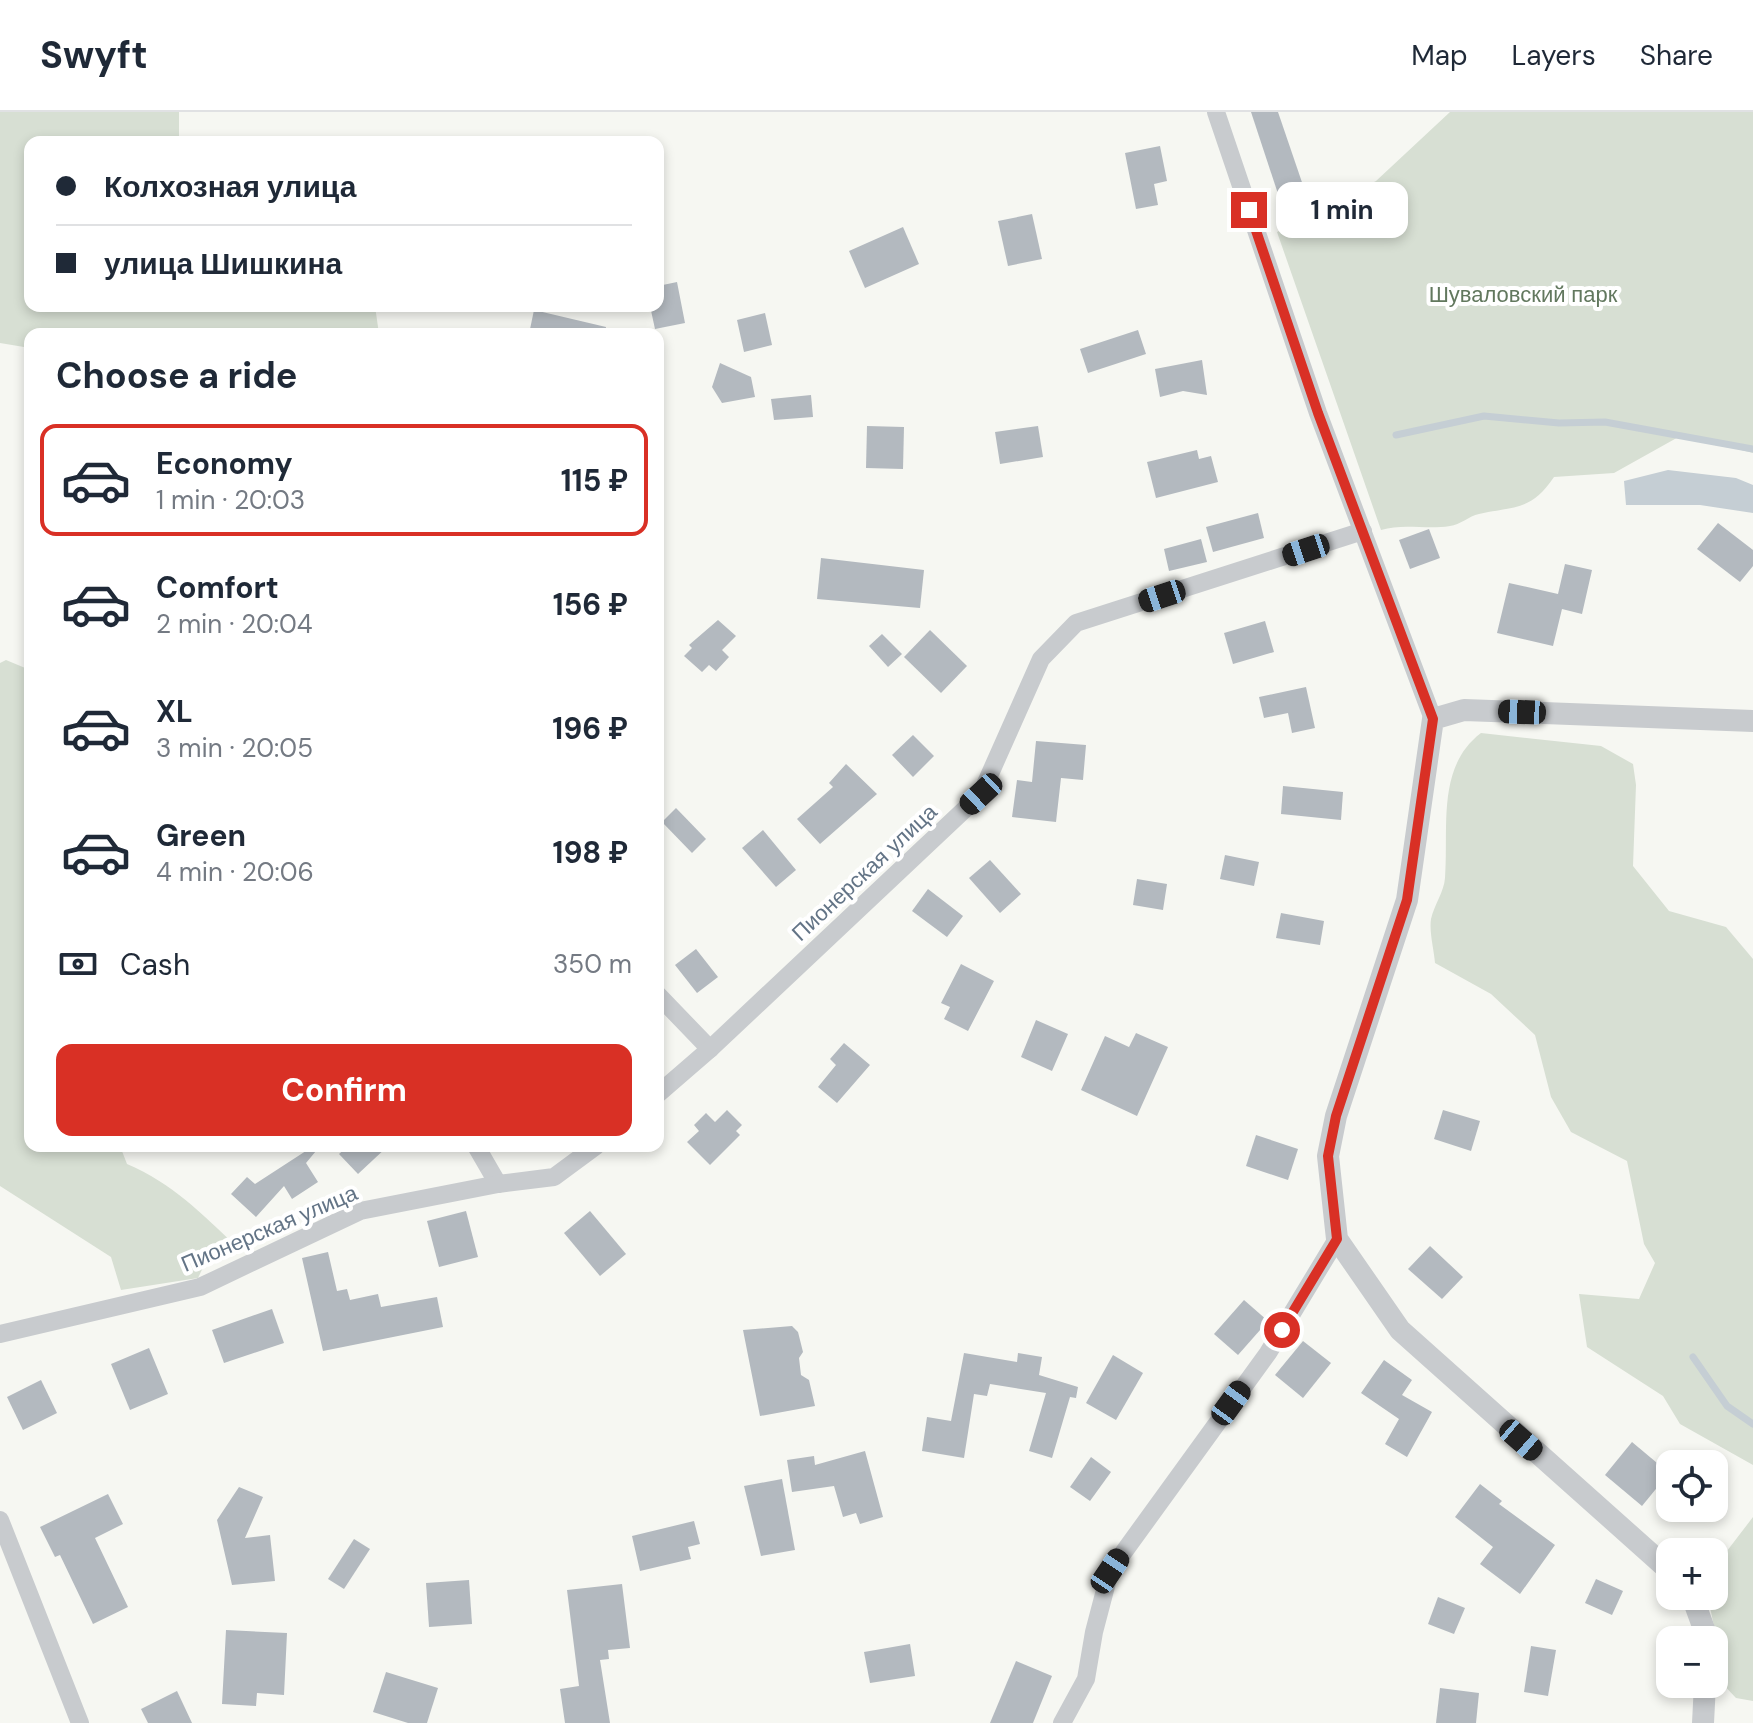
<!DOCTYPE html>
<html lang="en">
<head>
<meta charset="utf-8">
<style>
	:root { --surface:#fff; --page:#f2f2f3; --text:#1f2937; --muted:#747a83; --line:#e0e1e3; --accent:#d93025 }
	body { margin:0; font-family:"DM Sans",sans-serif; background:var(--page); color:var(--text); height:100vh; display:flex; flex-direction:column; font-size:30px; white-space:nowrap }
	* { box-sizing:border-box; margin:0 }
	p { font-size:26px; color:var(--muted) }
	.icon { flex:none; width:44px; height:44px; fill:none; stroke:currentColor; stroke-width:2; stroke-linecap:round; stroke-linejoin:round }
	.map { position:relative; flex:1; overflow:hidden }
	.drawer { position:absolute; left:24px; top:216px; width:640px; height:824px; display:flex; flex-direction:column; background:var(--surface); border-radius:16px; box-shadow:0 4px 12px #0003 }
	.drawer>* { flex:none }
	.banner { position:absolute; left:24px; top:24px; width:640px; height:176px; border-radius:16px; box-shadow:0 4px 12px #0003; display:grid; align-content:center; height:176px; padding:0 32px; background:var(--surface) }
	.tools { position:absolute; left:1656px; top:1338px; display:grid; gap:16px }
	.tools a { display:grid; place-items:center; width:72px; height:72px; border-radius:16px; background:var(--surface); box-shadow:0 4px 12px #0003; font-size:40px }
	.end { position:absolute; width:36px; height:36px; margin:-18px; border:10px solid #d93025; background:#fff; box-shadow:0 0 0 4px #fff }
	.from { border-radius:50% }
	.bubble { position:absolute; height:56px; border-radius:16px; background:var(--surface); box-shadow:0 4px 12px #0003; font-size:26px; font-weight:700; line-height:56px; text-align:center }
	.car { position:absolute; width:24px; height:48px; margin:-24px -12px; border-radius:10px; box-shadow:0 0 6px 2px #0007; background:linear-gradient(#222 24%,#8ab4d8 0 40%,#222 0 76%,#8ab4d8 0 86%,#222 0) }
	.banner b { display:flex; align-items:center; gap:28px; height:76px; font-size:30px }
	.banner b+b { border-top:2px solid var(--line) }
	.banner i { width:20px; height:20px; background:var(--text) }
	ul { padding:0; list-style:none }
	li { display:flex; align-items:center; gap:24px; height:112px; margin:0 16px 12px; padding:0 16px; border:4px solid transparent; border-radius:16px }
	li div { flex:1 }
	li b { display:block; font-size:30px }
	li em { font-style:normal; font-weight:700 }
	li.on { border-color:var(--accent) }
	li>.icon { width:72px; height:72px; stroke-width:1.5 }
	h2 { padding:0 32px; font-size:36px; line-height:96px }
	.pay { display:flex; align-items:center; gap:20px; height:88px; padding:0 32px; font-size:30px }
	.pay p { margin-inline-start:auto }
	.button { display:flex; gap:16px; margin-top:auto; padding:16px 32px }
	.button a { flex:1; height:92px; border-radius:16px; background:var(--accent); color:#fff; font-size:32px; font-weight:700; line-height:92px; text-align:center }
	header { display:flex; align-items:center; gap:48px; box-sizing:border-box; height:112px; padding:0 40px; background:var(--surface); border-bottom:2px solid var(--line) }
	header strong { font-size:38px }
	nav { display:flex; gap:44px; margin-inline-start:auto; font-size:28px }
	.map>svg:first-child { display:block }
	.green { fill:#d7dfd3 }
	.water { fill:#c5ced4 }
	.lines { fill:none; stroke-linecap:round; stroke-linejoin:round }
	.stream { stroke:#c5ced4; stroke-width:7 }
	.building { fill:#b3b9bf }
	.minor { stroke:#c8cbce; stroke-width:18 }
	.tertiary { stroke:#c8cbce; stroke-width:22 }
	.route { stroke:#d93025; stroke-width:10 }
	.labels { text-anchor:middle; stroke-width:8; stroke-linejoin:round; paint-order:stroke }
	.park-label { font-size:22px; fill:#62785e; stroke:#fff }
	.street-label { font-size:22px; fill:#637486; stroke:#fff }
</style>
</head>
<body>
<header>
<strong>Swyft</strong>
<nav><a>Map</a><a>Layers</a><a>Share</a></nav>
</header>
<div class="map">
<svg width="1753" height="1611" viewBox="0 0 1753 1611">
	<rect width="100%" height="100%" fill="#f6f7f2"/>
	<g class="green">
		<polygon points="0,0 179,0 179,30 30,30 30,194 375,194 379,222 30,222 30,236 0,231"/>
		<path d="M1450 0H1753V341L1682 323 1614 361 1554 365C1531 399 1515 394 1479 402 1469 404 1460 413 1450 414 1426 418 1404 411 1381 418L1277 120 1376 69Z"/>
		<path d="M6 548 30 558V1034H120L127 1052C173 1072 200 1100 236 1134L208 1145 198 1166 121 1178 111 1145 0 1074V551Z"/>
		<path d="M1481 621 1601 634 1633 652 1636 673 1633 754 1669 799 1726 815 1753 847V1353L1680 1312 1663 1284 1587 1235 1579 1182 1639 1187 1655 1151 1644 1132 1627 1049 1571 1020 1551 985 1535 923 1491 882 1435 851C1434 838 1429 820 1431 807 1434 793 1444 780 1445 766 1449 716 1436 655 1481 621Z"/>
		<polygon points="1753,1405 1753,1589 1736,1586 1719,1568 1718,1534 1709,1490 1710,1484 1714,1484 1714,1456"/>
	</g>
	<polygon class="water" points="1668,358 1736,366 1753,373 1753,401 1700,393 1626,393 1624,369"/>
	<g class="lines">
		<g class="stream">
			<polyline points="1396,323 1484,304 1559,311 1605,310 1753,337"/>
			<polyline points="1693,1245 1727,1294 1753,1312"/>
		</g>
	</g>
	<g class="building">
		<polygon points="1251,0 1278,0 1307,85 1282,94"/>
		<polygon points="1160,34 1167,69 1154,72 1158,93 1136,97 1125,41"/>
		<polygon points="1032,102 1042,147 1008,154 998,109"/>
		<polygon points="903,115 919,152 865,176 849,139"/>
		<polygon points="677,170 685,211 655,217 650,194 658,194 658,174"/>
		<polygon points="534,198 606,215 605,222 529,222"/>
		<polygon points="765,201 772,233 744,240 737,208"/>
		<polygon points="1138,218 1146,242 1088,261 1080,237"/>
		<polygon points="1202,248 1207,283 1183,279 1160,285 1155,257"/>
		<polygon points="720,251 751,265 755,285 722,291 712,275"/>
		<polygon points="811,283 813,305 774,308 771,287"/>
		<polygon points="867,314 904,315 903,357 866,356"/>
		<polygon points="1038,314 1043,345 1000,352 995,320"/>
		<polygon points="1197,338 1199,347 1211,344 1218,370 1156,386 1147,350"/>
		<polygon points="1258,401 1264,426 1213,440 1206,415"/>
		<polygon points="1718,411 1753,438 1753,454 1740,470 1697,437"/>
		<polygon points="1429,417 1440,446 1410,457 1399,428"/>
		<polygon points="1201,427 1207,450 1169,459 1164,437"/>
		<polygon points="821,446 924,458 920,496 817,487"/>
		<polygon points="1565,452 1592,458 1582,502 1562,497 1553,534 1497,521 1509,471 1558,482"/>
		<polygon points="718,508 736,524 722,538 729,545 716,559 709,553 702,560 684,544 692,536 689,533"/>
		<polygon points="1265,509 1274,540 1233,552 1224,521"/>
		<polygon points="930,518 967,554 941,581 904,545"/>
		<polygon points="882,522 902,542 888,555 869,534"/>
		<polygon points="1306,575 1315,616 1292,621 1288,601 1264,606 1259,585"/>
		<polygon points="913,623 934,644 913,665 892,643"/>
		<polygon points="1036,629 1086,633 1083,668 1061,666 1056,710 1012,705 1017,668 1032,670"/>
		<polygon points="846,652 877,682 820,732 797,707 833,675 829,671"/>
		<polygon points="1283,674 1343,680 1341,708 1281,702"/>
		<polygon points="676,696 706,727 692,741 662,710"/>
		<polygon points="763,718 796,758 776,775 742,736"/>
		<polygon points="1225,743 1259,750 1254,774 1220,767"/>
		<polygon points="990,748 1021,782 1000,801 969,766"/>
		<polygon points="1137,767 1167,772 1163,798 1133,793"/>
		<polygon points="928,777 963,804 947,825 912,799"/>
		<polygon points="1281,801 1324,809 1320,833 1276,826"/>
		<polygon points="696,837 718,865 697,881 675,853"/>
		<polygon points="961,852 994,869 968,919 944,907 950,895 941,891"/>
		<polygon points="1036,908 1068,922 1052,959 1021,945"/>
		<polygon points="1136,921 1168,935 1137,1004 1081,978 1105,924 1129,935"/>
		<polygon points="844,931 870,953 837,991 818,975 836,953 830,947"/>
		<polygon points="727,998 742,1013 736,1019 740,1023 710,1053 687,1030 699,1019 694,1013 706,1001 715,1010"/>
		<polygon points="1443,998 1480,1009 1471,1039 1434,1027"/>
		<polygon points="1256,1023 1298,1037 1288,1068 1246,1054"/>
		<polygon points="348,1034 388,1034 358,1062 339,1042"/>
		<polygon points="312,1035 316,1039 306,1051 318,1070 292,1087 284,1074 256,1105 231,1082 247,1065 255,1072"/>
		<polygon points="466,1099 478,1145 439,1155 427,1109"/>
		<polygon points="590,1099 626,1142 600,1164 564,1121"/>
		<polygon points="1430,1134 1463,1165 1442,1187 1408,1157"/>
		<polygon points="328,1140 337,1179 347,1177 350,1188 378,1182 381,1195 437,1185 443,1215 323,1239 302,1146"/>
		<polygon points="1244,1188 1268,1209 1238,1243 1214,1222"/>
		<polygon points="272,1197 284,1231 224,1251 212,1218"/>
		<polygon points="792,1214 798,1220 803,1240 799,1246 801,1263 809,1268 815,1294 760,1304 743,1218"/>
		<polygon points="1303,1229 1331,1251 1303,1286 1275,1263"/>
		<polygon points="149,1236 168,1282 130,1298 111,1252"/>
		<polygon points="964,1241 1017,1250 1018,1241 1042,1245 1039,1263 1078,1275 1076,1286 1070,1285 1052,1346 1029,1339 1046,1281 990,1272 987,1284 974,1282 964,1346 922,1339 927,1305 951,1309"/>
		<polygon points="1113,1243 1143,1261 1116,1308 1086,1291"/>
		<polygon points="1384,1248 1412,1268 1402,1283 1432,1300 1407,1345 1385,1332 1399,1307 1361,1281"/>
		<polygon points="41,1268 57,1301 23,1318 7,1285"/>
		<polygon points="1632,1330 1669,1361 1642,1394 1605,1363"/>
		<polygon points="865,1339 883,1405 860,1412 856,1401 843,1405 834,1374 792,1380 787,1348 814,1344 815,1353"/>
		<polygon points="1091,1345 1111,1360 1090,1389 1070,1375"/>
		<polygon points="782,1367 795,1438 761,1444 744,1374"/>
		<polygon points="1480,1372 1502,1389 1499,1392 1555,1433 1520,1482 1480,1452 1493,1435 1455,1405"/>
		<polygon points="239,1375 263,1385 245,1426 270,1423 275,1469 232,1473 217,1408"/>
		<polygon points="108,1382 123,1412 95,1426 128,1495 93,1512 60,1443 55,1445 40,1415"/>
		<polygon points="694,1409 700,1432 688,1435 691,1447 640,1459 632,1424"/>
		<polygon points="354,1427 370,1437 344,1477 328,1467"/>
		<polygon points="1596,1467 1623,1479 1612,1503 1585,1491"/>
		<polygon points="469,1468 472,1512 429,1515 426,1471"/>
		<polygon points="622,1472 630,1536 608,1538 609,1547 600,1548 610,1611 565,1611 560,1577 579,1574 567,1478"/>
		<polygon points="1438,1485 1465,1496 1454,1522 1428,1512"/>
		<polygon points="226,1518 287,1521 284,1583 257,1581 256,1594 222,1592"/>
		<polygon points="910,1532 915,1564 870,1571 864,1540"/>
		<polygon points="1531,1534 1556,1538 1548,1584 1524,1580"/>
		<polygon points="1016,1549 1052,1564 1033,1611 990,1611"/>
		<polygon points="386,1560 438,1576 427,1611 408,1611 373,1600"/>
		<polygon points="1440,1576 1479,1581 1476,1611 1436,1611"/>
		<polygon points="177,1579 192,1611 148,1611 141,1597"/>
	</g>
	<g class="lines">
		<g class="minor">
			<polyline points="1216,0 1318,301 1433,607"/>
			<polyline points="658,883 710,937"/>
			<polyline points="658,982 710,937 981,682 1041,547 1076,511 1363,419"/>
			<polyline points="476,1034 498,1072"/>
			<polyline points="0,1222 200,1175 360,1099 498,1072 554,1065 596,1034"/>
			<polyline points="0,1408 80,1611"/>
			<polyline points="1062,1611 1086,1567 1094,1520 1110,1459 1268,1241 1337,1127"/>
		</g>
		<g class="tertiary">
			<polyline points="1670,1459 1400,1218 1337,1127 1328,1044 1336,1004 1407,788 1433,607 1464,598 1753,609"/>
			<polyline points="1692,1484 1708,1528"/>
			<polyline points="1703,1611 1705,1572"/>
		</g>
	</g>
	<g class="lines">
		<polyline class="route" points="1249,98 1318,301 1433,607 1407,788 1336,1004 1328,1044 1337,1127 1282,1218"/>
	</g>
	<g class="labels">
		<g class="park-label">
			<text x="1523" y="190">Шуваловский парк</text>
		</g>
		<g class="street-label">
			<text transform="translate(864 760) rotate(-43)" y="8">Пионерская улица</text>
			<text transform="translate(269 1116) rotate(-23)" y="8">Пионерская улица</text>
		</g>
	</g>
</svg>
<div class="tools">
<a><svg class="icon" aria-label="locate" viewBox="0 0 24 24"><circle cx="12" cy="12" r="6"/><path d="M12 2v4M12 18v4M2 12h4M18 12h4"/></svg></a>
<a>+</a>
<a>−</a>
</div>
<i class="end from" style="left:1282px;top:1218px"></i>
<i class="end" style="left:1249px;top:98px"></i>
<div class="bubble" style="left:1276px;top:70px;width:132px">1 min</div>
<i class="car" style="left:1306px;top:438px;rotate:252deg"></i>
<i class="car" style="left:1162px;top:484px;rotate:252deg"></i>
<i class="car" style="left:1522px;top:600px;rotate:272deg"></i>
<i class="car" style="left:981px;top:682px;rotate:227deg"></i>
<i class="car" style="left:1231px;top:1291px;rotate:36deg"></i>
<i class="car" style="left:1521px;top:1328px;rotate:131deg"></i>
<i class="car" style="left:1110px;top:1459px;rotate:34deg"></i>
<div class="banner">
<b><i class="from"></i>Колхозная улица</b>
<b><i></i>улица Шишкина</b>
</div>
<section class="drawer">
<h2>Choose a ride</h2>
<ul>
<li class="on"><svg class="icon" aria-label="car" viewBox="0 0 24 24"><path d="M5 17H2v-5l4-1 3-4h7l3 4 3 1v5h-3M9 17h6M6 11h13"/><circle cx="7" cy="17" r="2"/><circle cx="17" cy="17" r="2"/></svg><div><b>Economy</b><p>1 min · 20:03</p></div><em>115 ₽</em></li>
<li><svg class="icon" aria-label="car" viewBox="0 0 24 24"><path d="M5 17H2v-5l4-1 3-4h7l3 4 3 1v5h-3M9 17h6M6 11h13"/><circle cx="7" cy="17" r="2"/><circle cx="17" cy="17" r="2"/></svg><div><b>Comfort</b><p>2 min · 20:04</p></div><em>156 ₽</em></li>
<li><svg class="icon" aria-label="car" viewBox="0 0 24 24"><path d="M5 17H2v-5l4-1 3-4h7l3 4 3 1v5h-3M9 17h6M6 11h13"/><circle cx="7" cy="17" r="2"/><circle cx="17" cy="17" r="2"/></svg><div><b>XL</b><p>3 min · 20:05</p></div><em>196 ₽</em></li>
<li><svg class="icon" aria-label="car" viewBox="0 0 24 24"><path d="M5 17H2v-5l4-1 3-4h7l3 4 3 1v5h-3M9 17h6M6 11h13"/><circle cx="7" cy="17" r="2"/><circle cx="17" cy="17" r="2"/></svg><div><b>Green</b><p>4 min · 20:06</p></div><em>198 ₽</em></li>
</ul>
<div class="pay"><svg class="icon" aria-label="cash" viewBox="0 0 24 24"><path d="M3 7h18v10H3z"/><circle cx="12" cy="12" r="2"/></svg>Cash<p>350 m</p></div>
<div class="button"><a>Confirm</a></div>
</section>
</div>
</body>
</html>
